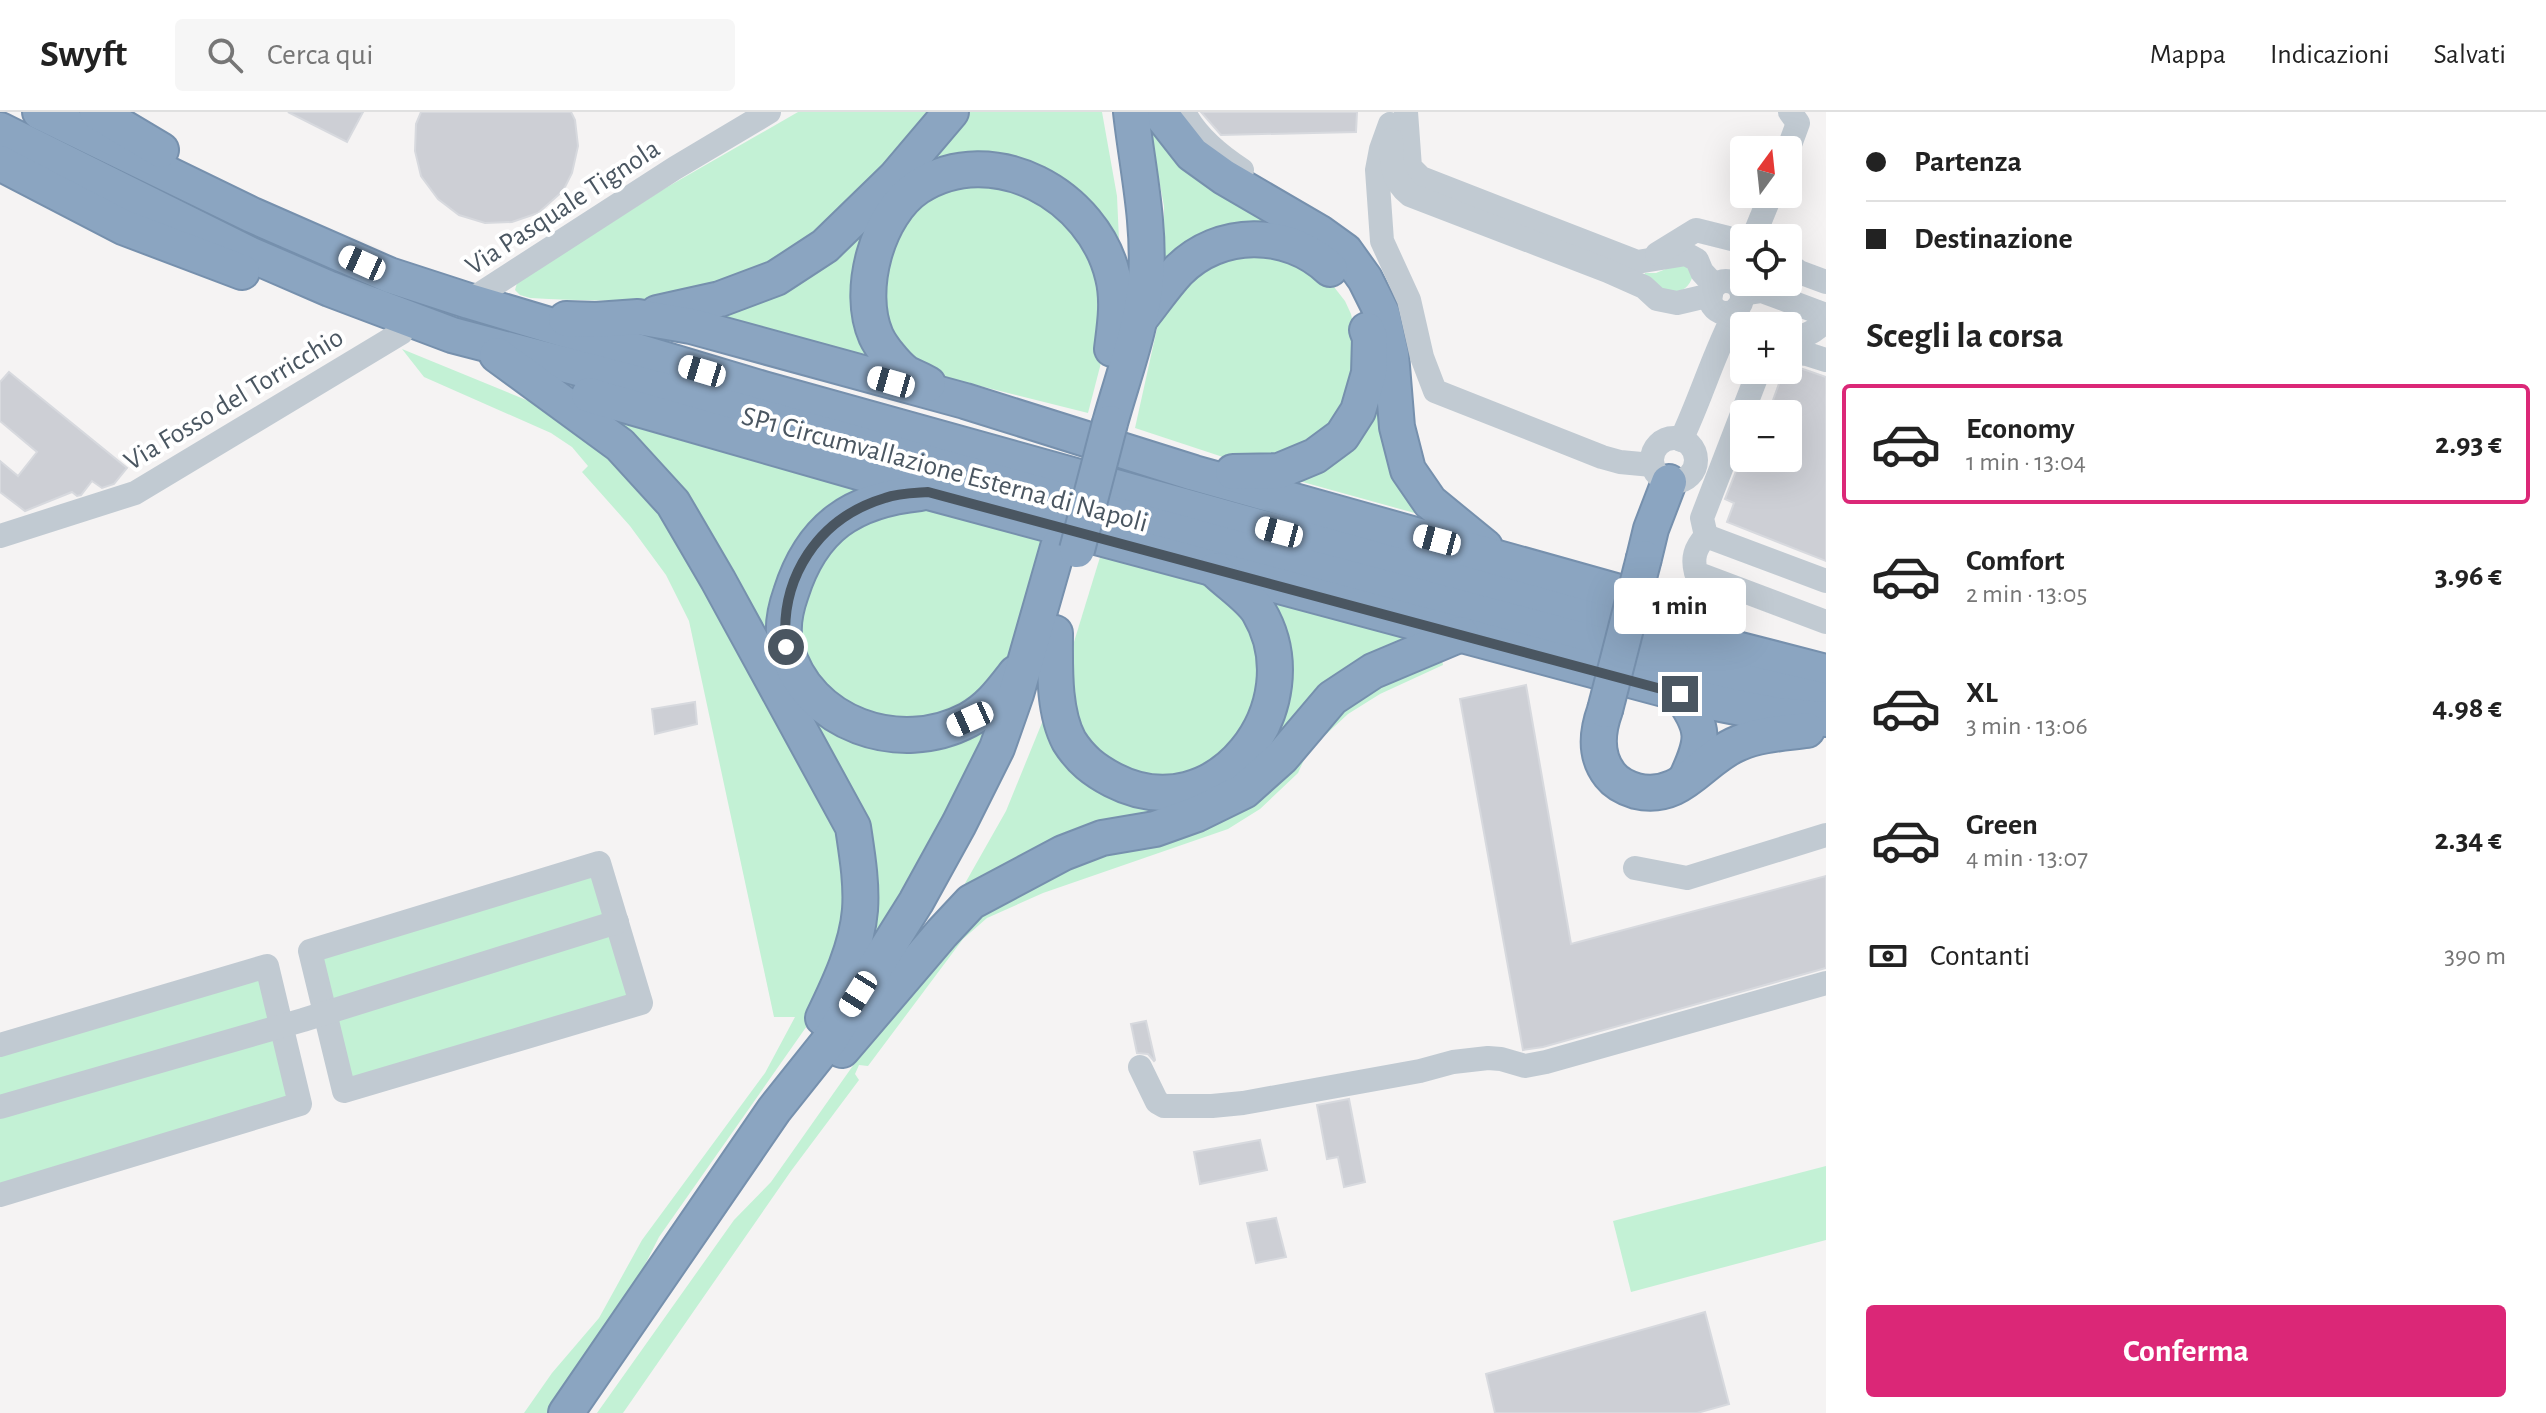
<!DOCTYPE html>
<html lang="it">
<head>
<meta charset="utf-8">
<style>
	:root { --surface:#fff; --page:#f6f6f6; --text:#222; --muted:#767676; --line:#e0e0e0; --accent:#db2777 }
	body { margin:0; font-family:"Alegreya Sans",sans-serif; background:var(--page); color:var(--text); height:100vh; display:flex; flex-direction:column; font-size:30px; white-space:nowrap }
	* { box-sizing:border-box; margin:0 }
	p { font-size:26px; color:var(--muted) }
	.icon { flex:none; width:44px; height:44px; fill:none; stroke:currentColor; stroke-width:2; stroke-linecap:round; stroke-linejoin:round }
	.map { position:relative; flex:1; overflow:hidden }
	.sheet { display:flex; flex-direction:column; background:var(--surface); width:720px }
	.sheet>* { flex:none }
	.guide { display:grid; align-content:center; height:176px; padding:0 40px; background:var(--surface) }
	.needle { width:52px; rotate:15deg }
	.controls { position:absolute; left:1730px; top:24px; display:grid; gap:16px }
	.controls a { display:grid; place-items:center; width:72px; height:72px; border-radius:8px; background:var(--surface); box-shadow:0 8px 32px #0002; font-size:40px }
	.end { position:absolute; width:36px; height:36px; margin:-18px; border:10px solid #4a5661; background:#fff; box-shadow:0 0 0 4px #fff }
	.from { border-radius:50% }
	.bubble { position:absolute; height:56px; border-radius:8px; background:var(--surface); box-shadow:0 8px 32px #0002; font-size:26px; font-weight:700; line-height:56px; text-align:center }
	.car { position:absolute; width:24px; height:48px; margin:-24px -12px; border-radius:10px; box-shadow:0 0 6px 2px #0007; background:linear-gradient(#fff 24%,#345 0 40%,#fff 0 76%,#345 0 86%,#fff 0) }
	.guide b { display:flex; align-items:center; gap:28px; height:76px; font-size:30px }
	.guide b+b { border-top:2px solid var(--line) }
	.guide i { width:20px; height:20px; background:var(--text) }
	ul { padding:0; list-style:none }
	li { display:flex; align-items:center; gap:24px; height:120px; margin:0 16px 12px; padding:0 24px; border:4px solid transparent; border-radius:8px }
	li div { flex:1 }
	li b { display:block; font-size:30px }
	li em { font-style:normal; font-weight:700 }
	li.on { border-color:var(--accent) }
	li>.icon { width:72px; height:72px; stroke-width:1.5 }
	h2 { padding:0 40px; font-size:36px; line-height:96px }
	.pay { display:flex; align-items:center; gap:20px; height:88px; padding:0 40px; font-size:30px }
	.pay p { margin-inline-start:auto }
	.cta { display:flex; gap:16px; margin-top:auto; padding:16px 40px }
	.cta a { flex:1; height:92px; border-radius:8px; background:var(--accent); color:#fff; font-size:32px; font-weight:700; line-height:92px; text-align:center }
	header { display:flex; align-items:center; gap:48px; box-sizing:border-box; height:112px; padding:0 40px; background:var(--surface); border-bottom:2px solid var(--line) }
	header strong { font-size:38px }
	nav { display:flex; gap:44px; margin-inline-start:auto; font-size:28px }
	.search { width:560px; height:72px; background:var(--page); display:flex; align-items:center; gap:20px; box-sizing:border-box; padding:0 28px; border-radius:8px; color:var(--muted); font-size:30px }
	main { display:flex; flex:1; min-height:0 }
	.map>svg:first-child { display:block }
	.green { fill:#c3f1d5 }
	.building { fill:#cdcfd5; stroke:#d7d9de; stroke-width:2 }
	.lines { fill:none; stroke-linecap:round; stroke-linejoin:round }
	.highway-casing { stroke:#7690ad; stroke-width:38 }
	.minor { stroke:#c1cad2; stroke-width:24 }
	.highway { stroke:#8ba5c1; stroke-width:34 }
	.highway-bridge-casing { stroke:#7690ad; stroke-width:38; stroke-linecap:butt }
	.highway-bridge { stroke:#8ba5c1; stroke-width:34 }
	.route { stroke:#4a5661; stroke-width:10 }
	.labels { text-anchor:middle; stroke-width:8; stroke-linejoin:round; paint-order:stroke }
	.street-label { font-size:28px; fill:#4a5661; stroke:#fff }
</style>
</head>
<body>
<header>
<strong>Swyft</strong>
<div class="search"><svg class="icon" aria-label="search" viewBox="0 0 24 24"><circle cx="10" cy="10" r="6"/><path d="M15 15l6 6"/></svg>Cerca qui</div>
<nav><a>Mappa</a><a>Indicazioni</a><a>Salvati</a></nav>
</header>
<main>
<div class="map">
<svg width="1826" height="1301" viewBox="0 0 1826 1301">
	<rect width="100%" height="100%" fill="#f5f3f3"/>
	<g class="green">
		<path d="M798 0H941C879 62 800 156 712 177 652 192 592 189 530 186L520 183 515 178 517 171 662 78Z"/>
		<polygon points="966,0 1102,0 1117,84 1119,128 1115,130 1028,53 885,96 875,251 703,199 742,187"/>
		<polygon points="1146,1 1304,123 1164,160 1164,94"/>
		<polygon points="962,73 1013,73 1086,118 1109,220 1088,301 936,263 892,232 879,154 916,93"/>
		<polygon points="1258,136 1327,166 1345,189 1351,202 1357,231 1348,295 1303,338 1232,348 1135,316 1160,203 1186,164"/>
		<path d="M1683 150 1693 163C1685 191 1660 177 1643 167L1645 161H1656Z"/>
		<polygon points="402,237 553,299 640,360 847,720 854,798 816,901 659,1125 620,1202 550,1301 524,1301 552,1261 599,1206 642,1128 765,961 795,905 774,905 689,509 666,463 630,414 582,360 588,354 572,335 551,321 424,265"/>
		<polygon points="1373,280 1429,405 1299,369 1293,363"/>
		<path d="M599 300 867 374C844 385 819 398 804 420 794 435 788 456 781 473L831 607 992 609 961 686 862 854 877 807 878 780 873 738Z"/>
		<polygon points="910,389 1054,427 1016,555 943,614 850,598 817,564 803,535 800,519 799,503 820,438 842,414"/>
		<polygon points="1101,442 1220,474 1264,528 1253,625 1174,670 1112,653 1079,618 1066,556"/>
		<path d="M1261 480 1422 521 1249 662 959 782 1006 699 1048 596 1146 686 1281 612C1302 552 1289 532 1261 480Z"/>
		<polygon points="1441,543 1443,553 1380,582 1348,602 1308,639 1298,661 1260,697 1228,717 1043,781 987,806 963,827 868,954 859,953 855,962 859,968 791,1059 623,1301 597,1301 734,1108 771,1070 933,840 1026,766 1187,710 1355,581"/>
		<polygon points="596,758 609,803 330,890 319,842"/>
		<polygon points="614,819 632,885 349,970 334,904"/>
		<polygon points="262,862 274,911 0,989 0,940"/>
		<polygon points="276,922 290,988 0,1074 0,1004"/>
		<polygon points="1826,1054 1826,1128 1631,1180 1613,1109"/>
	</g>
	<g class="building">
		<polygon points="288,0 363,0 347,30"/>
		<polygon points="421,0 571,0 575,8 578,34 572,61 563,79 538,101 512,110 485,111 459,103 438,87 421,64 415,39 416,12"/>
		<polygon points="1201,0 1357,0 1356,20 1221,23"/>
		<polygon points="1788,255 1803,257 1826,265 1826,449 1727,410 1734,391 1725,387 1744,339 1744,346 1788,346 1788,302 1768,302 1784,258 1788,258"/>
		<polygon points="9,260 127,356 114,372 102,376 92,369 81,383 77,384 72,380 25,399 0,380 0,349 18,364 37,340 0,309 0,270"/>
		<polygon points="1526,573 1571,832 1826,764 1826,856 1543,935 1523,938 1460,587"/>
		<polygon points="695,590 697,612 655,622 652,597"/>
		<polygon points="1146,909 1155,948 1154,949 1148,942 1137,941 1131,912"/>
		<polygon points="1349,987 1365,1070 1344,1075 1338,1045 1327,1047 1317,993"/>
		<polygon points="1260,1028 1267,1058 1200,1072 1194,1040"/>
		<polygon points="1276,1106 1286,1145 1256,1151 1247,1111"/>
		<polygon points="1705,1200 1729,1292 1697,1301 1495,1301 1486,1262"/>
	</g>
	<g class="lines">
		<g class="highway-casing">
			<g id="highway">
				<polyline points="40,0 252,103 389,163 469,189 763,277 1248,412 1826,560"/>
				<polyline points="97,0 161,38"/>
				<polyline points="1159,0 1192,42 1224,65 1320,121 1345,139 1365,167 1382,201 1391,242 1397,315 1408,358 1430,390 1485,435"/>
				<polyline points="0,18 249,142 330,177 452,223 700,288 1243,438 1723,565 1826,589"/>
				<polyline points="0,51 123,115 242,160"/>
				<polyline points="657,201 720,187 776,166 825,134 895,66 951,0"/>
				<polyline points="566,207 596,208 638,205 691,214 965,289 1194,361 1655,490 1681,502 1703,527"/>
				<path d="M1139 208C1152 192 1164 174 1178 159 1219 117 1288 117 1330 157"/>
				<path d="M497 243 620 333 673 391 718 468 853 715C857 742 862 771 860 798 857 835 839 873 823 906"/>
				<path d="M928 272C921 268 913 265 906 261 896 254 881 235 876 224 856 179 877 102 918 75 993 27 1094 83 1113 165 1119 189 1115 213 1112 237"/>
				<polyline points="589,283 928,380 1716,591 1777,603 1826,607"/>
				<path d="M1110 311C1123 264 1142 215 1146 166 1150 111 1137 54 1131 0"/>
				<polyline points="1233,360 1279,359 1315,344 1342,324 1358,299 1369,261 1370,226 1367,218"/>
				<path d="M920 381C852 388 812 415 791 481 785 498 781 517 786 535 807 613 900 644 968 608 989 597 1002 579 1016 561"/>
				<polyline points="1644,446 1651,417 1669,370"/>
				<path d="M1055 521C1055 554 1053 599 1069 629 1081 648 1094 658 1113 668 1217 722 1314 593 1259 500 1251 486 1227 470 1215 458"/>
				<path d="M1680 582C1706 618 1704 628 1686 667"/>
				<path d="M1605 598C1597 620 1595 644 1610 663 1617 672 1626 676 1636 679 1683 690 1701 646 1739 631 1760 622 1784 621 1807 618"/>
				<polyline points="842,938 942,821 971,790 1063,741 1102,726 1155,717 1197,702 1244,679 1282,645 1332,586 1373,559 1461,522"/>
				<polyline points="566,1301 774,998 829,929 916,790 959,712 997,636 1016,582 1058,435"/>
			</g>
		</g>
		<g class="minor">
			<path d="M1184 0C1196 24 1219 43 1242 58"/>
			<polyline points="1406,0 1410,55 1421,66 1637,150 1686,142 1697,148 1702,160 1715,174"/>
			<polyline points="1390,12 1381,37 1377,58 1382,129 1409,188 1422,245 1435,279 1602,345 1620,350 1652,353"/>
			<path d="M1391 28C1391 50 1392 69 1410 83L1608 159 1644 175 1657 187 1677 191 1711 183"/>
			<polyline points="1788,38 1798,11 1790,0"/>
			<polyline points="1753,126 1771,82"/>
			<polyline points="1657,142 1696,118 1744,130"/>
			<polyline points="1788,152 1799,160 1826,170"/>
			<circle cx="1726" cy="185" r="16"/>
			<polyline points="1742,182 1762,179 1826,203"/>
			<polyline points="469,189 675,56 769,0"/>
			<path d="M1788 227C1805 225 1815 220 1826 208"/>
			<polyline points="1788,240 1807,242 1826,248"/>
			<circle cx="1674" cy="348" r="22"/>
			<path d="M1681 328C1702 284 1715 237 1738 195"/>
			<polyline points="0,424 135,381 401,221"/>
			<polyline points="1706,424 1702,406 1759,258"/>
			<path d="M1826 469 1706 424C1695 436 1692 446 1696 461L1826 510"/>
			<polygon points="599,751 641,891 344,979 310,839"/>
			<polyline points="1635,756 1687,766 1826,723"/>
			<polyline points="0,933 267,854 300,992 0,1083"/>
			<polyline points="1140,955 1157,990 1164,994 1212,994 1243,991 1420,959 1453,950 1488,946 1501,947 1525,954 1546,950 1826,871"/>
			<polyline points="0,995 303,908 617,810"/>
		</g>
		<use href="#highway" class="highway"/>
		<g class="highway-bridge-casing">
			<g id="highway-bridge">
				<polyline points="1077,438 1110,311"/>
				<polyline points="1605,598 1644,446"/>
			</g>
		</g>
		<use href="#highway-bridge" class="highway-bridge"/>
	</g>
	<g class="lines">
		<path class="route" d="M786 535C779 466 818 406 885 386 898 381 914 381 928 380L1680 582"/>
	</g>
	<g class="labels">
		<g class="street-label">
			<text transform="translate(562 94) rotate(-33)" y="10">Via Pasquale Tignola</text>
			<text transform="translate(233 286) rotate(-31)" y="10">Via Fosso del Torricchio</text>
			<text transform="translate(945 356) rotate(15)" y="10">SP1 Circumvallazione Esterna di Napoli</text>
		</g>
	</g>
</svg>
<div class="controls">
<a><svg class="needle" viewBox="-14 -14 28 28"><path d="M0-13l5 13h-10z" fill="#e53935"/><path d="M0 13l5-13h-10z" fill="#767676"/></svg></a>
<a><svg class="icon" aria-label="locate" viewBox="0 0 24 24"><circle cx="12" cy="12" r="6"/><path d="M12 2v4M12 18v4M2 12h4M18 12h4"/></svg></a>
<a>+</a>
<a>−</a>
</div>
<i class="end from" style="left:786px;top:535px"></i>
<i class="end" style="left:1680px;top:582px"></i>
<div class="bubble" style="left:1614px;top:466px;width:132px">1 min</div>
<i class="car" style="left:362px;top:151px;rotate:294deg"></i>
<i class="car" style="left:702px;top:259px;rotate:287deg"></i>
<i class="car" style="left:891px;top:270px;rotate:286deg"></i>
<i class="car" style="left:1279px;top:420px;rotate:285deg"></i>
<i class="car" style="left:1437px;top:428px;rotate:285deg"></i>
<i class="car" style="left:970px;top:607px;rotate:246deg"></i>
<i class="car" style="left:858px;top:882px;rotate:212deg"></i>
</div>
<section class="sheet">
<div class="guide">
<b><i class="from"></i>Partenza</b>
<b><i></i>Destinazione</b>
</div>
<h2>Scegli la corsa</h2>
<ul>
<li class="on"><svg class="icon" aria-label="car" viewBox="0 0 24 24"><path d="M5 17H2v-5l4-1 3-4h7l3 4 3 1v5h-3M9 17h6M6 11h13"/><circle cx="7" cy="17" r="2"/><circle cx="17" cy="17" r="2"/></svg><div><b>Economy</b><p>1 min · 13:04</p></div><em>2.93 €</em></li>
<li><svg class="icon" aria-label="car" viewBox="0 0 24 24"><path d="M5 17H2v-5l4-1 3-4h7l3 4 3 1v5h-3M9 17h6M6 11h13"/><circle cx="7" cy="17" r="2"/><circle cx="17" cy="17" r="2"/></svg><div><b>Comfort</b><p>2 min · 13:05</p></div><em>3.96 €</em></li>
<li><svg class="icon" aria-label="car" viewBox="0 0 24 24"><path d="M5 17H2v-5l4-1 3-4h7l3 4 3 1v5h-3M9 17h6M6 11h13"/><circle cx="7" cy="17" r="2"/><circle cx="17" cy="17" r="2"/></svg><div><b>XL</b><p>3 min · 13:06</p></div><em>4.98 €</em></li>
<li><svg class="icon" aria-label="car" viewBox="0 0 24 24"><path d="M5 17H2v-5l4-1 3-4h7l3 4 3 1v5h-3M9 17h6M6 11h13"/><circle cx="7" cy="17" r="2"/><circle cx="17" cy="17" r="2"/></svg><div><b>Green</b><p>4 min · 13:07</p></div><em>2.34 €</em></li>
</ul>
<div class="pay"><svg class="icon" aria-label="cash" viewBox="0 0 24 24"><path d="M3 7h18v10H3z"/><circle cx="12" cy="12" r="2"/></svg>Contanti<p>390 m</p></div>
<div class="cta"><a>Conferma</a></div>
</section>
</main>
</body>
</html>
